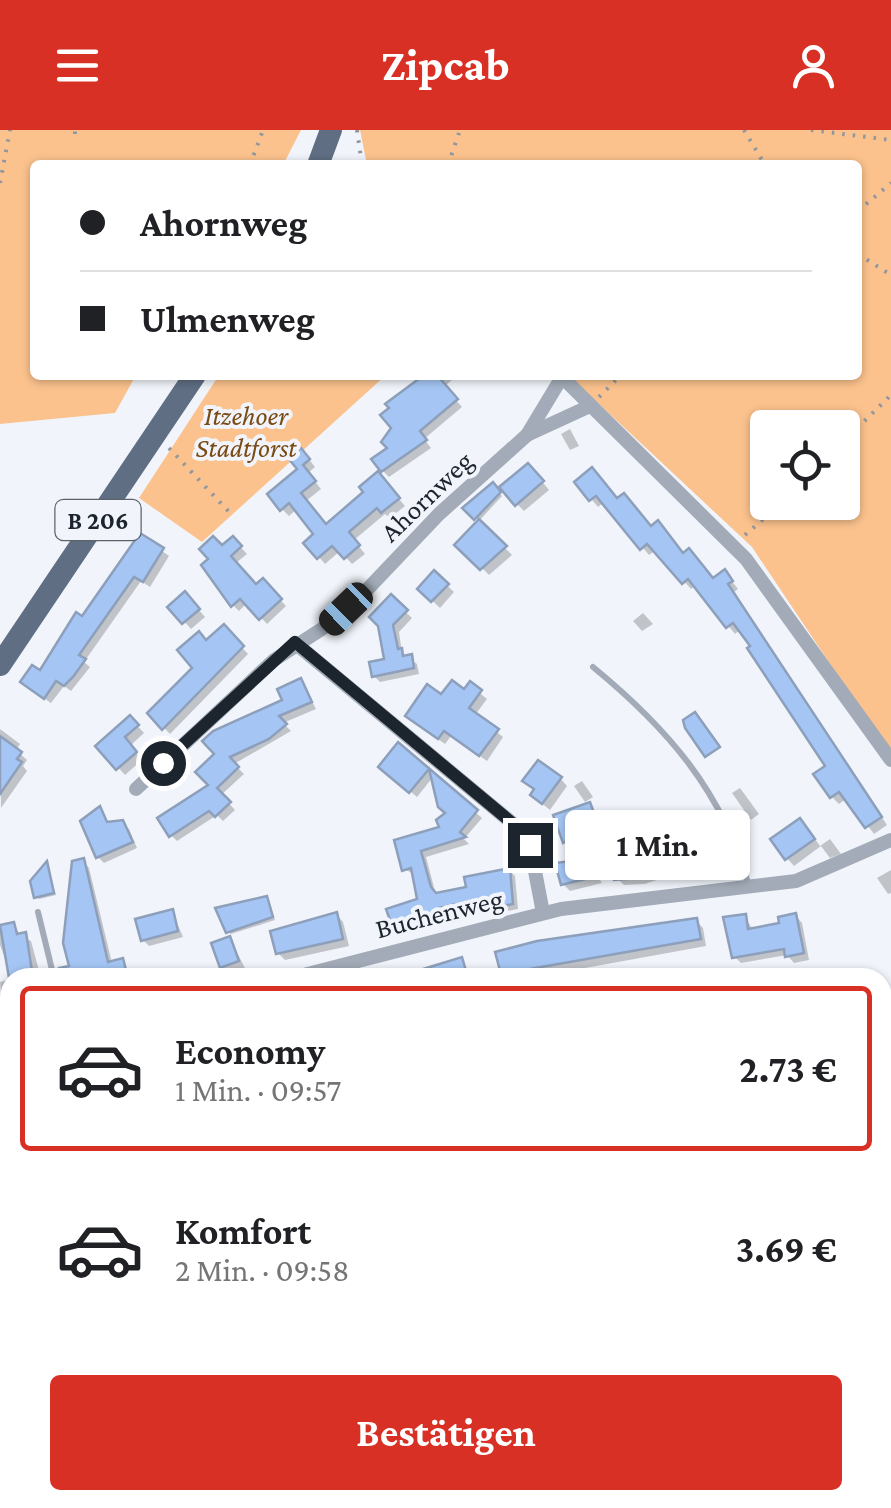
<!DOCTYPE html>
<html lang="de">
<head>
<meta charset="utf-8">
<style>
	:root { --surface:#fff; --page:#f2f2f2; --text:#202124; --muted:#757577; --line:#e0e0e0; --accent:#d93025 }
	body { margin:0; font-family:"Crimson Pro",serif; background:var(--page); color:var(--text); height:100vh; display:flex; flex-direction:column; font-size:38px; white-space:nowrap }
	* { box-sizing:border-box; margin:0 }
	p { font-size:32px; color:var(--muted) }
	.icon { flex:none; width:55px; height:55px; fill:none; stroke:currentColor; stroke-width:2; stroke-linecap:round; stroke-linejoin:round }
	.map { position:relative; flex:1; overflow:hidden }
	.side { position:absolute; left:0px; top:838px; width:892px; height:542px; display:flex; flex-direction:column; background:var(--surface); border-radius:30px 30px 0 0; box-shadow:0 2px 8px #0004 }
	.side>* { flex:none }
	.guide { position:absolute; left:30px; top:30px; width:832px; height:220px; border-radius:10px; box-shadow:0 2px 8px #0004; display:grid; align-content:center; height:220px; padding:0 50px; background:var(--surface) }
	.tools { position:absolute; left:750px; top:280px; display:grid; gap:20px }
	.tools a { display:grid; place-items:center; width:110px; height:110px; border-radius:10px; background:var(--surface); box-shadow:0 2px 8px #0004; font-size:50px }
	.end { position:absolute; width:45px; height:45px; margin:-22px; border:12px solid #1c242e; background:#fff; box-shadow:0 0 0 5px #fff }
	.from { border-radius:50% }
	.bubble { position:absolute; height:70px; border-radius:10px; background:var(--surface); box-shadow:0 2px 8px #0004; font-size:32px; font-weight:700; line-height:70px; text-align:center }
	.car { position:absolute; width:30px; height:60px; margin:-30px -15px; border-radius:12px; box-shadow:0 0 8px 2px #0007; background:linear-gradient(#222 24%,#8ab4d8 0 40%,#222 0 76%,#8ab4d8 0 86%,#222 0) }
	.guide b { display:flex; align-items:center; gap:35px; height:95px; font-size:38px }
	.guide b+b { border-top:2px solid var(--line) }
	.guide i { width:25px; height:25px; background:var(--text) }
	ul { padding:18px 0 0; list-style:none }
	li { display:flex; align-items:center; gap:30px; height:165px; margin:0 20px 15px; padding:0 30px; border:5px solid transparent; border-radius:10px }
	li div { flex:1 }
	li b { display:block; font-size:38px }
	li em { font-style:normal; font-weight:700 }
	li.active { border-color:var(--accent) }
	li>.icon { width:90px; height:90px; stroke-width:1.5 }
	.button { display:flex; gap:20px; margin-top:auto; padding:20px 50px }
	.button a { flex:1; height:115px; border-radius:10px; background:var(--accent); color:#fff; font-size:40px; font-weight:700; line-height:115px; text-align:center }
	header { display:flex; justify-content:space-between; align-items:center; height:130px; padding:0 50px; background:var(--accent); color:#fff; font-size:45px; font-weight:700 }
	.map>svg:first-child { display:block }
	.green { fill:#fbc28d; fill-rule:evenodd }
	.shadow { fill:#0003 }
	.building { fill:#a5c6f4; stroke:#8d9fba; stroke-width:2.5 }
	.lines { fill:none; stroke-linecap:round; stroke-linejoin:round }
	.path { stroke:#91979f; stroke-width:4; stroke-dasharray:2.5 8; stroke-linecap:butt }
	.lane { stroke:#a2abb7; stroke-width:6 }
	.street { stroke:#a2abb7; stroke-width:14 }
	.primary { stroke:#5f6e83; stroke-width:22 }
	.route { stroke:#1c242e; stroke-width:12 }
	.labels { text-anchor:middle; stroke-width:8; stroke-linejoin:round; paint-order:stroke }
	.shield { fill:#f1f5fb; stroke:#5c636c; stroke-width:2.5 }
	.shield-label { font-size:25px; font-weight:bold; fill:#1c242e }
	.park-label { font-size:28px; font-style:italic; fill:#7a4a15; stroke:#f1f5fb }
	.street-label { font-size:28px; fill:#1c242e; stroke:#f1f5fb }
</style>
</head>
<body>
<header><svg class="icon" aria-label="menu" viewBox="0 0 24 24"><path d="M4 6h16M4 12h16M4 18h16"/></svg>Zipcab<svg class="icon" aria-label="person" viewBox="0 0 24 24"><circle cx="12" cy="8" r="4"/><path d="M4 21q1-7 8-7t8 7"/></svg></header>
<div class="map">
<svg width="891" height="1378" viewBox="0 0 891 1378">
	<rect width="100%" height="100%" fill="#f1f5fb"/>
	<g class="green">
		<polygon points="0,0 301,0 283,35 35,35 35,245 136,245 115,283 0,294"/>
		<path d="M360 0H891V625L752 417 568 245H858V35H367ZM768 298H842V372H768Z"/>
		<polygon points="219,245 386,245 202,412 139,368"/>
	</g>
	<g class="shadow">
		<polygon points="427,245 448,245 452,250 444,257 462,277 424,309 431,318 389,347 383,341 390,318"/>
		<polygon points="570,299 579,316 570,320 561,304"/>
		<polygon points="308,328 315,337 308,343 321,359 306,371 326,396 384,352 405,376 390,388 385,384 354,410 365,424 352,434 340,421 325,434 319,427 317,404 297,379 289,386 282,379 301,340 292,329"/>
		<polygon points="535,343 549,360 524,381 517,374"/>
		<polygon points="577,352 618,371 714,450 731,450 738,459 734,462 887,695 874,704 847,668 839,674 832,667 828,636 741,499 735,504 696,455 691,459 656,420 649,425 604,372 598,377"/>
		<polygon points="493,355 502,366 479,391 466,378"/>
		<polygon points="479,392 512,425 489,445 458,414"/>
		<polygon points="141,406 169,426 150,457 141,451 84,532 90,537 71,561 64,556 51,573 29,558"/>
		<polygon points="233,409 247,424 236,433 257,457 263,451 286,476 267,494 247,473 239,481 233,475 222,419"/>
		<polygon points="435,444 454,462 440,478 420,459"/>
		<polygon points="391,468 412,488 399,502 402,523 417,534 419,544 380,552 374,546 387,531"/>
		<polygon points="192,472 205,487 191,499 171,477"/>
		<polygon points="643,483 653,494 642,501 633,491"/>
		<polygon points="224,498 248,524 170,604 150,583 195,538 207,513"/>
		<polygon points="301,551 316,579 283,593 291,601 234,634 244,644 221,665 235,680 223,691 217,685 177,711 171,705 212,656 199,642 285,572"/>
		<polygon points="470,555 487,569 475,585 503,607 487,631 451,606 445,614 414,592 442,568 465,562"/>
		<polygon points="130,588 144,603 130,616 142,630 125,645 99,616"/>
		<polygon points="0,599 20,614 16,620 27,630 23,636 27,641 1,678"/>
		<polygon points="398,616 482,688 464,709 469,714 426,727 436,765 469,759 509,740 515,746 518,779 494,784 487,774 444,784 445,789 401,801 395,794 420,770 414,744 404,739 397,712 442,699 448,683 433,647 417,667 387,642"/>
		<polygon points="560,648 567,656 550,680 540,672 536,660"/>
		<polygon points="582,651 593,667 585,672 574,656"/>
		<polygon points="740,658 759,684 751,690 732,663"/>
		<polygon points="590,675 603,701 572,718 565,711"/>
		<polygon points="99,679 109,694 122,693 129,699 137,718 104,733 98,727"/>
		<polygon points="660,691 672,709 699,699 718,715 722,728 645,754 624,755 617,748"/>
		<polygon points="807,698 820,716 830,709 841,724 830,728 821,716 794,736 787,728"/>
		<polygon points="83,731 89,738 112,833 122,830 132,848 72,848 66,813"/>
		<polygon points="47,735 56,765 39,769 36,766"/>
		<polygon points="592,737 602,753 570,761 563,754"/>
		<polygon points="891,740 891,763 888,764 877,748"/>
		<polygon points="266,768 275,790 231,804 228,801"/>
		<polygon points="172,782 183,807 149,816 143,810"/>
		<polygon points="336,784 343,792 349,816 285,830 278,823"/>
		<polygon points="796,786 802,793 809,830 794,833 787,825 741,833 734,826 745,787 753,800 782,795"/>
		<polygon points="696,791 703,798 706,816 530,848 504,848 498,824"/>
		<polygon points="13,794 21,806 31,811 41,848 12,848 0,815 0,798"/>
		<polygon points="230,809 245,838 229,844 222,836"/>
		<polygon points="462,830 471,848 398,848"/>
		<polygon points="10,849 10,887 3,881 0,852"/>
		<polygon points="10,963 10,1012 7,1014 0,1007 0,969"/>
		<polygon points="0,1063 10,1077 7,1138 0,1131 0,1117 7,1113 0,1104"/>
		<polygon points="882,1220 891,1239 891,1251 882,1256"/>
		<polygon points="0,1224 7,1236 10,1235 10,1276 0,1254"/>
		<polygon points="61,1370 95,1370 98,1375 108,1372 114,1378 68,1378"/>
		<polygon points="161,1370 207,1370 213,1378 185,1378 180,1371 168,1378"/>
		<polygon points="312,1370 328,1370 325,1377"/>
		<polygon points="370,1370 396,1370 410,1378 367,1378"/>
		<polygon points="490,1370 544,1370 566,1378 487,1378"/>
		<polygon points="682,1370 728,1370 725,1378 702,1378"/>
		<polygon points="779,1370 825,1370 822,1378 776,1378"/>
	</g>
	<g class="building">
		<polygon points="424,245 437,245 458,269 420,301 427,310 381,342 371,329 387,318 381,312 391,298 380,285 389,278 385,274"/>
		<polygon points="301,318 310,329 303,335 316,351 301,363 326,394 363,362 359,357 378,341 400,368 381,383 377,378 349,402 360,415 344,429 332,416 317,429 303,413 313,404 289,373 280,381 267,364 297,339 288,328"/>
		<polygon points="528,333 544,351 515,376 499,357"/>
		<polygon points="592,337 617,368 624,363 651,396 658,390 683,423 689,418 713,448 725,439 733,451 728,454 882,687 865,698 839,662 830,668 813,644 825,636 747,518 750,516 733,493 726,498 688,449 682,454 647,414 640,420 596,366 589,371 574,352"/>
		<polygon points="493,352 501,362 474,390 462,378"/>
		<polygon points="479,389 507,416 480,440 454,415"/>
		<polygon points="140,403 164,418 143,452 134,447 79,525 86,529 73,547 64,556 56,551 44,569 20,552 32,535 40,540 76,482 82,486"/>
		<polygon points="213,406 222,415 233,406 242,416 231,426 256,454 263,448 282,469 259,490 240,469 231,477 201,435 208,429 199,419"/>
		<polygon points="434,440 449,454 431,472 417,459"/>
		<polygon points="185,461 200,479 182,494 167,477"/>
		<polygon points="391,464 408,480 393,495 398,519 402,518 403,526 412,524 414,538 372,547 369,532 384,529 378,496 369,487"/>
		<polygon points="224,494 244,516 162,600 147,583 192,538 177,520 199,501 206,510"/>
		<polygon points="301,548 312,572 279,586 287,594 269,609 230,627 239,637 217,658 231,672 215,687 209,681 169,707 157,688 208,655 195,642 214,624 202,611 213,601 282,570 277,559"/>
		<polygon points="452,550 464,559 470,551 482,560 469,578 499,599 479,626 444,601 438,609 405,586 427,554 441,564"/>
		<polygon points="695,582 720,617 705,627 685,598 683,590"/>
		<polygon points="130,585 139,595 125,607 137,622 116,640 95,616"/>
		<polygon points="0,606 22,622 17,629 22,632 0,664"/>
		<polygon points="398,612 478,680 460,702 466,707 421,721 431,757 436,763 466,757 464,747 510,738 513,774 486,779 483,768 439,778 440,783 392,796 386,779 417,769 411,738 402,741 394,710 439,697 436,690 445,683 438,677 429,639 409,663 378,637"/>
		<polygon points="538,630 562,647 542,674 530,665 534,659 522,651"/>
		<polygon points="590,672 598,694 563,713 553,685"/>
		<polygon points="100,676 107,692 123,690 133,712 96,728 80,691"/>
		<polygon points="800,688 815,709 785,730 770,709"/>
		<polygon points="661,689 669,707 699,696 703,708 711,705 717,721 637,748 614,750 611,705"/>
		<polygon points="84,728 108,832 123,828 127,844 61,848 59,838 69,836 63,813 72,731"/>
		<polygon points="580,730 581,735 593,734 597,746 561,755 555,733"/>
		<polygon points="47,731 54,763 34,768 30,751"/>
		<polygon points="267,766 273,787 226,803 215,778"/>
		<polygon points="173,779 178,801 141,811 135,789"/>
		<polygon points="337,782 343,809 276,824 270,801"/>
		<polygon points="796,783 804,823 785,827 784,819 732,828 723,787 746,784 748,799 779,793 778,787"/>
		<polygon points="697,788 701,809 524,840 526,848 502,848 495,822 537,811"/>
		<polygon points="14,792 17,804 26,802 33,848 9,848 0,795"/>
		<polygon points="230,806 239,831 220,838 211,813"/>
		<polygon points="462,827 468,848 407,848 407,844"/>
	</g>
	<g class="lines">
		<g class="path">
			<polyline points="357,0 362,35"/>
			<polyline points="744,0 765,35"/>
			<polyline points="811,0 891,10"/>
			<polyline points="75,4 75,0"/>
			<polyline points="250,35 263,0"/>
			<polyline points="448,35 460,0"/>
			<polyline points="0,53 10,0"/>
			<polyline points="858,81 891,53"/>
			<polyline points="858,124 891,145"/>
			<polyline points="599,267 621,245"/>
			<polyline points="842,313 891,265"/>
			<polyline points="169,318 231,384"/>
			<polyline points="745,405 783,372"/>
		</g>
		<g class="lane">
			<path d="M593 537C666 597 724 662 749 757"/>
			<polyline points="38,782 54,848"/>
		</g>
		<g class="street">
			<polyline points="560,245 746,429 891,630"/>
			<polyline points="527,305 590,276"/>
			<polyline points="295,513 523,702 530,715 543,783"/>
			<polyline points="136,659 274,530 331,493 362,465 439,384 527,305 562,247"/>
			<polyline points="292,848 561,779 796,751 891,710"/>
			<polyline points="0,938 10,931"/>
			<polyline points="882,1165 891,1172"/>
			<polyline points="0,1194 10,1199"/>
			<polyline points="882,1310 891,1295"/>
			<polyline points="135,1370 145,1378"/>
			<polyline points="600,1370 618,1378"/>
			<polyline points="845,1378 849,1370"/>
		</g>
		<g class="primary">
			<polyline points="318,35 331,0"/>
			<polyline points="0,535 195,245"/>
		</g>
	</g>
	<g class="lines">
		<polyline class="route" points="163,633 295,512 523,702 530,715"/>
	</g>
	<g class="labels">
		<rect class="shield" x="55.5" y="370" width="85" height="40" rx="8"/>
		<g class="shield-label">
			<text x="98" y="399">B 206</text>
		</g>
		<g class="park-label">
			<text x="246" y="295">Itzehoer<tspan x="246" dy="32">Stadtforst</tspan></text>
		</g>
		<g class="street-label">
			<text transform="translate(426 366) rotate(-44)" y="10">Ahornweg</text>
			<text transform="translate(439 783) rotate(-14)" y="10">Buchenweg</text>
		</g>
	</g>
</svg>
<div class="tools">
<a><svg class="icon" aria-label="locate" viewBox="0 0 24 24"><circle cx="12" cy="12" r="6"/><path d="M12 2v4M12 18v4M2 12h4M18 12h4"/></svg></a>
</div>
<i class="end from" style="left:163px;top:633px"></i>
<i class="end" style="left:530px;top:715px"></i>
<div class="bubble" style="left:565px;top:680px;width:185px">1 Min.</div>
<i class="car" style="left:346px;top:479px;rotate:226deg"></i>
<div class="guide">
<b><i class="from"></i>Ahornweg</b>
<b><i></i>Ulmenweg</b>
</div>
<section class="side">
<ul>
<li class="active"><svg class="icon" aria-label="car" viewBox="0 0 24 24"><path d="M5 17H2v-5l4-1 3-4h7l3 4 3 1v5h-3M9 17h6M6 11h13"/><circle cx="7" cy="17" r="2"/><circle cx="17" cy="17" r="2"/></svg><div><b>Economy</b><p>1 Min. · 09:57</p></div><em>2.73 €</em></li>
<li><svg class="icon" aria-label="car" viewBox="0 0 24 24"><path d="M5 17H2v-5l4-1 3-4h7l3 4 3 1v5h-3M9 17h6M6 11h13"/><circle cx="7" cy="17" r="2"/><circle cx="17" cy="17" r="2"/></svg><div><b>Komfort</b><p>2 Min. · 09:58</p></div><em>3.69 €</em></li>
</ul>
<div class="button"><a>Bestätigen</a></div>
</section>
</div>
</body>
</html>
